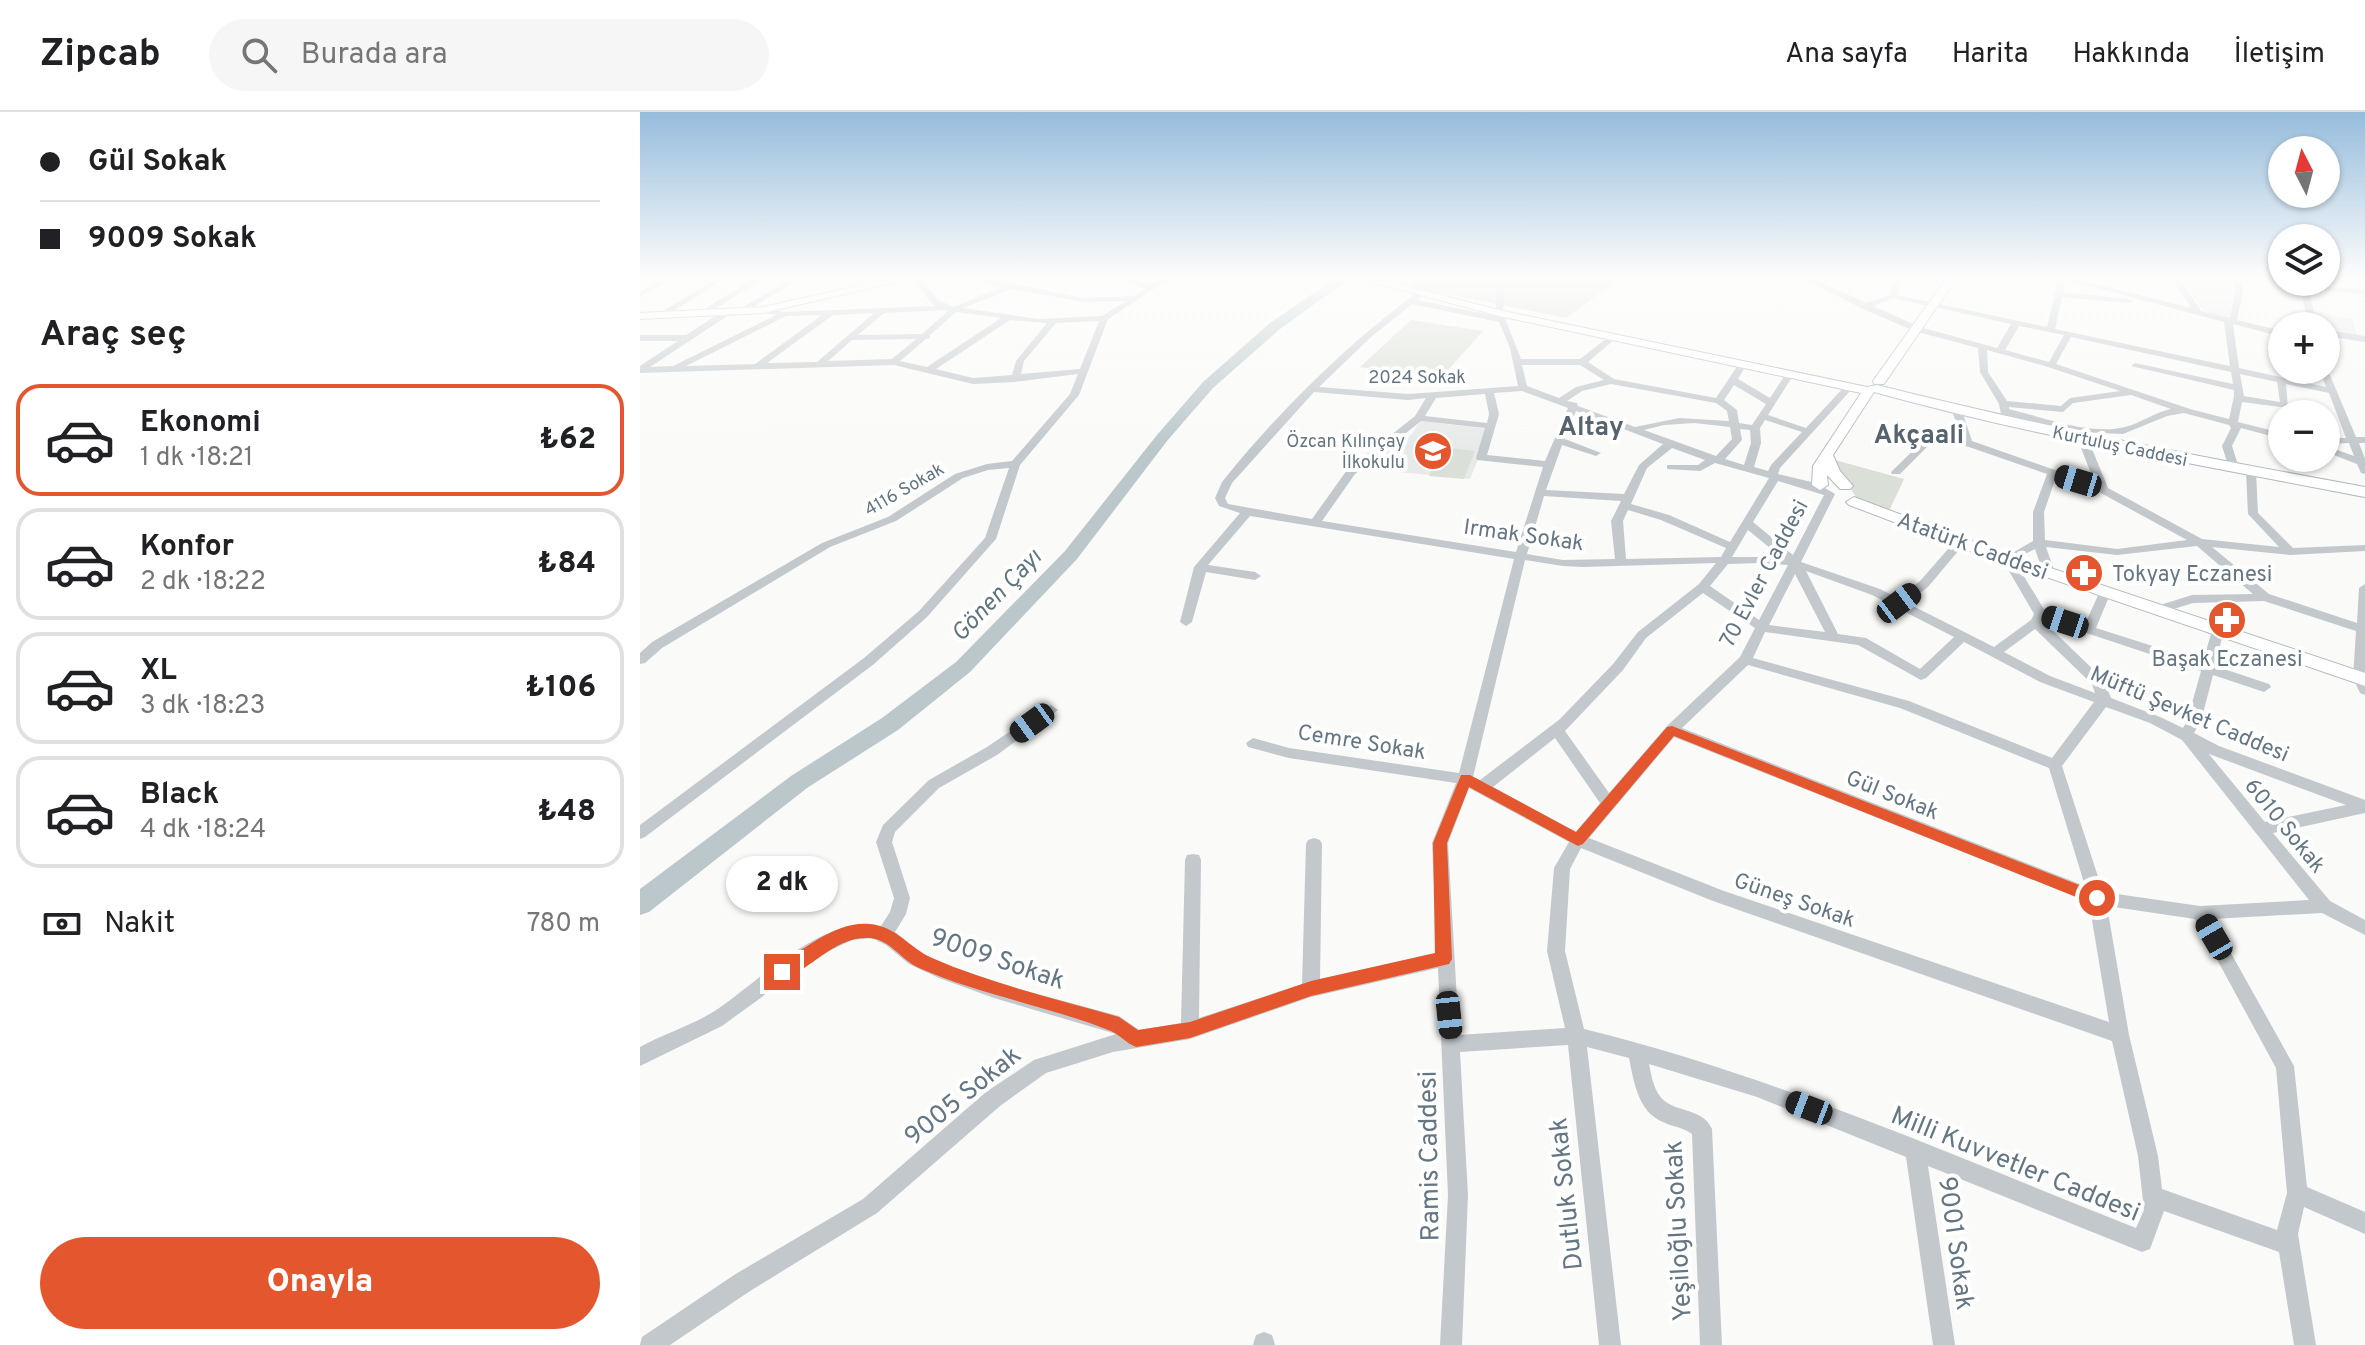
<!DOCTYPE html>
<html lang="tr">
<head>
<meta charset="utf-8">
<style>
	:root { --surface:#fff; --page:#f6f6f6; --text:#202124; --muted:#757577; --line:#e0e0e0; --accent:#e4572e }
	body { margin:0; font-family:Overpass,sans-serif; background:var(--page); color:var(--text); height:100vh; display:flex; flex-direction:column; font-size:30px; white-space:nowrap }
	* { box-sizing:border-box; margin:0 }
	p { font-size:26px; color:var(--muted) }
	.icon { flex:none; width:44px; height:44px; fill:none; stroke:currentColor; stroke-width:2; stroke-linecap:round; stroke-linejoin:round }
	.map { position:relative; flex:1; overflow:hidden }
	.drawer { display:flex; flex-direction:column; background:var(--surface); width:640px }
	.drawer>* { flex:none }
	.banner { display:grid; align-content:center; height:176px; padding:0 40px; background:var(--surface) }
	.needle { width:52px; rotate:354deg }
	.controls { position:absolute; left:1628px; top:24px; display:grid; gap:16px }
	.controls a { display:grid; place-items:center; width:72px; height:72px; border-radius:50%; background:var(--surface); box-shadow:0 2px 6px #0004; font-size:40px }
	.end { position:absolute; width:36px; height:36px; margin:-18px; border:10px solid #e4572e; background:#fff; box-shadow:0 0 0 4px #fff }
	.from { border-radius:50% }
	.bubble { position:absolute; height:56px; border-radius:28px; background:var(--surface); box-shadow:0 2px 6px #0004; font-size:26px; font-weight:800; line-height:56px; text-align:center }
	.car { position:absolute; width:24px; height:48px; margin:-24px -12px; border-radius:10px; box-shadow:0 0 6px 2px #0007; background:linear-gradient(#222 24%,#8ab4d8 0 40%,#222 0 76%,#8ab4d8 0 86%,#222 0) }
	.banner b { display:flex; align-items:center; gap:28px; height:76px; font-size:30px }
	.banner b+b { border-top:2px solid var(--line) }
	.banner i { width:20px; height:20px; background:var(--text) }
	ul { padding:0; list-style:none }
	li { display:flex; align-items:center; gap:24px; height:112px; margin:0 16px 12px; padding:0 24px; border:4px solid var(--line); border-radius:24px }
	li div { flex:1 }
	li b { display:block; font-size:30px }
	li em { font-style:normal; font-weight:800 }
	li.active { border-color:var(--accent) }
	li>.icon { width:72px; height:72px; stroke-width:1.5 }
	h2 { padding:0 40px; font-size:36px; line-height:96px }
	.pay { display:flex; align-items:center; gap:20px; height:88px; padding:0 40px; font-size:30px }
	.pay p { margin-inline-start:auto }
	.action { display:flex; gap:16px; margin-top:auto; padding:16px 40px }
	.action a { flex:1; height:92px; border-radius:48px; background:var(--accent); color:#fff; font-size:32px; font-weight:800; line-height:92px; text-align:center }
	header { display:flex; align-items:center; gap:48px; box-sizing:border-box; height:112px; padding:0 40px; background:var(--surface); border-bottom:2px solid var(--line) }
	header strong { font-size:38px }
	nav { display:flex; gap:44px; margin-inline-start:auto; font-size:28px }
	.search { width:560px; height:72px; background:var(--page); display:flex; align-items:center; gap:20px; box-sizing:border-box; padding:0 28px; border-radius:44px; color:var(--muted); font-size:30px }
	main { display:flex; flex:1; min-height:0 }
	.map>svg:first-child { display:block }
	.built { fill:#e8e9e9 }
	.green { fill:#dadfd7 }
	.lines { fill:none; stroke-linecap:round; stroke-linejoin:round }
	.river { fill:#bbc7cb; fill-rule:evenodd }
	.secondary-casing { stroke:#b3babf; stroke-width:2 }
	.street { fill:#c3c8cc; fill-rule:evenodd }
	.secondary { fill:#fff; fill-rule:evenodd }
	.route { fill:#e4572e }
	.labels { text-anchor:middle; stroke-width:8; stroke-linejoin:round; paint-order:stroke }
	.far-street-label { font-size:18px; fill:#657683; stroke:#fff }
	.far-poi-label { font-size:18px; fill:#657683; stroke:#fff; text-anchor:end }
	.street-label { font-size:22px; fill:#657683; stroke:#fff }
	.poi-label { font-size:22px; fill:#657683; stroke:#fff; text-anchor:start }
	.water-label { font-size:24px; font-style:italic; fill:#60757c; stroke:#fff }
	.far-district-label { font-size:26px; font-weight:bold; fill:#57646e; stroke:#fff }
	.near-street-label { font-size:26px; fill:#657683; stroke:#fff }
</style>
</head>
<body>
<header>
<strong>Zipcab</strong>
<div class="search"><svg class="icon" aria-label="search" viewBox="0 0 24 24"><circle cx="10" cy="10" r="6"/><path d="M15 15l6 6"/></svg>Burada ara</div>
<nav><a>Ana sayfa</a><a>Harita</a><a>Hakkında</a><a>İletişim</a></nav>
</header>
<main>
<section class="drawer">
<div class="banner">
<b><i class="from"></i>Gül Sokak</b>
<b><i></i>9009 Sokak</b>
</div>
<h2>Araç seç</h2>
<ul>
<li class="active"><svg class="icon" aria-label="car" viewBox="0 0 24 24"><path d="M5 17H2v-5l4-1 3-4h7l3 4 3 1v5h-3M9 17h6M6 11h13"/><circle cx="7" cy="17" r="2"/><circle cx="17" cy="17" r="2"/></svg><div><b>Ekonomi</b><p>1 dk · 18:21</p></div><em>₺62</em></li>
<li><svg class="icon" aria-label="car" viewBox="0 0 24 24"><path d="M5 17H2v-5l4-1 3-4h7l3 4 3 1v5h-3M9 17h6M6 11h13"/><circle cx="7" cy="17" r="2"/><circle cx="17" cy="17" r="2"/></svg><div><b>Konfor</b><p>2 dk · 18:22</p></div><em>₺84</em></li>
<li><svg class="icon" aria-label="car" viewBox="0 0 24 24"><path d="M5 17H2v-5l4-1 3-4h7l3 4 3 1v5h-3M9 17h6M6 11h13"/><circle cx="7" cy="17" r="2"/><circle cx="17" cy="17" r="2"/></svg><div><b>XL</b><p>3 dk · 18:23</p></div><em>₺106</em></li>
<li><svg class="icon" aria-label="car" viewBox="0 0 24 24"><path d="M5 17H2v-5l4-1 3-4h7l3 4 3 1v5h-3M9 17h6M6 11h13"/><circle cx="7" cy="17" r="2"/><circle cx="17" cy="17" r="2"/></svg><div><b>Black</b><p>4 dk · 18:24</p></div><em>₺48</em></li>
</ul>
<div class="pay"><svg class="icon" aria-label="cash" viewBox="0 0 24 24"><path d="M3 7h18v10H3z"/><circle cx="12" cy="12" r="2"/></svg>Nakit<p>780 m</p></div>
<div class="action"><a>Onayla</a></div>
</section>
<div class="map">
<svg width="1725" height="1233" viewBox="0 0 1725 1233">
	<rect width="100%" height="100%" fill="#fafaf8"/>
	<g class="built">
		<polygon points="1540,164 1589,164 1593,178 1591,207 1563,199"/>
		<polygon points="1674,200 1712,207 1718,226 1686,220 1686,214 1676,214"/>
		<polygon points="780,309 850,317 830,367 718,356 772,322"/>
	</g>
	<g class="green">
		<polygon points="777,164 983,164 926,206 771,175"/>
		<polygon points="771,208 843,219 799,268 720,255"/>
		<polygon points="801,335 835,339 824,367 789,364"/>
		<polygon points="1191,347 1264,367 1249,399 1218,388"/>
	</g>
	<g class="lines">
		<polygon class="river" points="699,164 713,164 640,217 573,276 527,329 437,447 330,560 258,618 167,676 9,800 0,803 0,777 151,664 242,606 316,550 425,439 517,323 563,270 630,211"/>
		<g class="secondary-casing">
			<g id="secondary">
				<polygon points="262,164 282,164 123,201 0,207 0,201 123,195"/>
				<path d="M709 164H727L859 198 1227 275 1237 273C1399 314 1561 345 1725 375V385C1560 353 1396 325 1234 280L1193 343 1200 359 1213 374 1210 377H1200L1187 363 1188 373 1180 378 1172 373 1173 354 1221 281 859 204Z"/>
				<polygon points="1308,164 1318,164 1244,272 1234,272 1233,269"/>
				<polygon points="1214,385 1345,434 1725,561 1725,574 1333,440 1209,393 1206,390"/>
			</g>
		</g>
		<g class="street">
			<polygon points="27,164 36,164 0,185 0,180"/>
			<polygon points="81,164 90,164 25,204 18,202"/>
			<polygon points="118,164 127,164 65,203 58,201"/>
			<polygon points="155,164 164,164 100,203 93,201"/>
			<path d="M272 164H278L297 187 313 195 362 175 346 172 337 164 443 186 494 184 505 177 471 164H482L510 173 525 164H534L468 207 439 283 380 353 356 427 287 505 234 552 5 725 0 727V713L224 546 279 499 345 426 369 356 348 358 323 366 256 409 190 435 22 536 5 551 0 552V541L12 530 182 431 248 405 315 362 347 352 372 349 430 282 438 262 375 270 333 272 254 253 0 261V254L38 229H0V223H46L83 199H89V203L10 255 33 254 136 203 120 200V196H123L144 200 296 194 291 191ZM372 177 443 190 486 189 462 204 398 207 323 196ZM305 198 308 199 282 222 218 223 244 201ZM316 200 361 206 287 255 260 249 286 227 290 226V223ZM234 201 177 250 127 251 193 203ZM182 203 115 252 46 254 146 204ZM370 208 407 211 376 249 372 263 333 266 296 257ZM459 209 440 257 381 262 384 249 416 211ZM276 227 252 247 188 249 212 228Z"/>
			<path d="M856 164H864L863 201 881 247H940L971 223 975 226 974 228 948 250 974 267 1076 286 1100 250 1107 252 1098 267 1130 286 1147 260 1150 259 1154 262 1128 303 1166 316 1205 274H1211V278L1140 356 1138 362 1184 373 1185 376 1195 382 1161 450 1240 477 1258 486 1280 469 1316 428H1324V432L1288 475 1267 491 1354 535 1391 508 1394 502 1362 447 1393 429V400L1407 362 1326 334 1293 329 1260 362H1252L1251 360 1288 324 1322 327 1312 299 1317 296 1322 299 1332 329 1455 372 1438 328 1429 318 1361 302 1359 292 1340 260 1338 236 1274 219 1221 196 1158 164H1168L1226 191 1250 183 1255 164H1263L1257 183 1407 215 1417 173 1421 171 1425 173 1423 180 1489 187 1493 189 1489 191 1422 185 1415 217 1590 254 1584 210 1412 164H1425L1551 196 1530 164H1538L1561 199 1590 206 1595 179 1593 164H1601L1603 179 1597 208 1642 219V225L1593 212 1599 256 1686 275 1680 258 1687 256 1716 325H1725V331H1719L1725 347V362L1721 361 1717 352 1686 340V334L1714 344 1709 331 1686 332V326H1706L1689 281 1646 272 1648 296 1602 290 1598 310 1642 321V327L1601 316 1592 334 1599 356 1594 359 1589 356 1582 334 1591 316 1589 313 1544 301 1527 304 1483 322 1442 320 1448 327 1468 376 1562 427 1639 435 1608 402 1606 360 1611 357 1616 360 1618 401 1653 436 1725 433V439L1650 443 1572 435 1629 482 1717 511 1719 476 1725 472V583L1720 581 1713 566 1716 519 1624 489 1553 491 1521 501 1517 500 1515 497 1517 494 1552 483 1613 482 1557 434 1477 443 1406 435 1415 461 1409 465 1403 461 1395 437 1374 448 1405 499 1445 512 1461 477H1469L1471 480 1456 516 1563 550 1572 518 1574 515H1582L1584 518 1575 554 1629 572 1631 575 1624 580 1573 563 1561 609 1554 621 1579 634 1725 688V701L1633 721 1690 789 1725 808V823L1682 801 1572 807 1654 954 1667 1075 1725 1100V1122L1664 1095 1658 1122 1676 1233H1654L1639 1140 1524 1099 1510 1137 1502 1140 1288 1054 1315 1233H1293L1266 1045 1117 985 1009 952C1011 962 1013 974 1019 983 1032 1002 1062 994 1072 1017L1082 1233H1060L1052 1022C1043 1015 1033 1015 1023 1010 998 1000 994 970 989 946L947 935 981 1233H959L928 933 820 940 828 1083 822 1233H800L808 1083 798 856 671 885 550 927 473 940 406 961 360 994 237 1101 110 1179 30 1233H0L2 1225 94 1163 223 1087 346 980 394 948 476 922 354 886 299 866 269 852 246 833 232 826 212 828 178 844 82 914 0 954V935C24 922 50 914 73 900 118 871 183 801 241 814L250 800 254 786 236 730 243 713 289 668 347 635 406 595 411 593 418 598 357 643 299 676 255 720 252 730 270 786 266 802 255 820 281 841 312 855 379 877 479 904 499 918 541 911 545 748 547 743 553 742 559 743 561 748 559 906 662 872 666 732 668 728 674 726 680 728 682 732 680 867 797 841 792 731 816 671 649 646 608 635 606 631 613 626 649 636 819 661 874 447 610 404 568 453 615 460 621 464 615 468 566 460 552 510 546 514 540 510 554 455 600 401 579 394 575 386 582 370C640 298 705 234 779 179L786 181 777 188 856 204ZM1253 186 1371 212 1357 236 1280 215 1233 194ZM772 192 859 210 870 236 878 274 768 282 679 275 731 225ZM1379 214 1424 223 1409 250 1365 238ZM1431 225 1591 260 1593 272 1495 251 1491 254 1594 278V284L1589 307 1550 297 1416 252ZM1347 238 1408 255 1480 279 1430 286 1421 294 1367 289 1348 260ZM882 253H940L964 268 936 275 919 286 887 274ZM1600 262 1637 270 1640 290 1604 284ZM971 272 1076 291 1087 299 1089 309 1039 306 995 315 938 294 937 291 927 289 942 279ZM1094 273 1126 292 1112 313 1099 311 1097 298 1084 288ZM882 279 928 296 905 349 847 343 859 302 854 281ZM674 280 768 288 786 286 775 304 707 358 672 407 588 392 585 386 592 371ZM845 282 849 302 847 311 785 304 796 286ZM1491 283 1531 297C1515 300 1501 311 1485 315 1451 324 1402 305 1369 297V295L1423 300 1433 291ZM936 299 1023 332 999 353 984 382 906 378 922 333 956 344 961 341 925 327ZM1125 308 1162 320 1131 353 1128 359 1114 355 1121 331 1120 316ZM781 309 845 316 836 346 837 348 903 355 876 440 682 409 715 362ZM1054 311 1090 315 1092 327 1076 344 1004 318 1024 313ZM1100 317 1110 318 1111 331 1104 353 1085 347 1102 328ZM1032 336 1065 348 1058 353H1027V357L1060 359 1075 351 1129 366 1090 430 1029 403 991 392 1007 356ZM1416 365 1459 380 1547 428 1477 437 1405 428 1404 400ZM1138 369 1184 383 1153 443 1113 410ZM904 384 981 389 971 409 975 447 923 448 887 442ZM988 398 1021 408 1086 436 1081 445 986 447 983 409ZM1108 418 1141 445H1092ZM885 448 923 454 943 455 1076 451 1059 472 998 520 973 552 920 607 840 668 833 665ZM1120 451 1148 453 1119 508 1070 474 1088 452ZM1166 459 1232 483 1314 525 1280 557 1226 526 1198 522ZM1155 462 1185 520 1129 513ZM1063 481 1115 516 1100 545 1027 614 969 681 925 619 983 558 1006 526ZM1404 507 1561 559 1547 609 1543 616 1520 605 1471 586 1463 567 1403 509ZM1395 517 1452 572 1455 581 1410 564 1364 540ZM1125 520 1218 533 1281 568 1286 566 1324 530 1400 570 1454 590 1412 646 1269 589 1113 546ZM1108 553 1260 596 1409 656 1445 774 1042 616ZM1466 595 1510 611 1542 628 1669 788 1560 794 1463 780 1422 654ZM1034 625 1449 790 1469 910 1084 779 949 726ZM915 626 960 691 936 720 853 675ZM1568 641 1569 642 1706 693 1625 710ZM829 676 929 730 914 756 907 839 925 916 819 923 808 731ZM941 736 1073 789 1472 929 1498 1044 1504 1098 1496 1116C1314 1044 1135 964 944 917L925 839 930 757ZM1467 794 1555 807 1636 956 1647 1081 1637 1118 1522 1077 1518 1044 1489 923Z"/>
			<polygon points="1659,170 1667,170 1667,173 1725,178 1725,182 1669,178 1677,214 1669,214"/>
			<polygon points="1686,218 1725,224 1725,230 1686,224"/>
			<polygon points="624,1220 632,1223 635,1233 613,1233 616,1223"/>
		</g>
		<use href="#secondary" class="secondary"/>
	</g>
	<linearGradient id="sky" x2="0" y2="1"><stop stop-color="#96bcdc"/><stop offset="0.49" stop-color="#fdfdfc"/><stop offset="1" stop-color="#fdfdfc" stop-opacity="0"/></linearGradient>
	<rect width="1725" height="337" fill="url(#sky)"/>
	<path class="route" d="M1032 614 1462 782 1464 786 1462 791H1451L1034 624 943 732 938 734 829 675 807 731 812 847 809 852 671 884 550 926 496 935C486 931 480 923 471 919 408 894 341 883 279 856 261 848 250 827 229 826 195 824 172 857 142 868L134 860 136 855C163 838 196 809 229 812 257 814 269 836 292 846 352 872 417 887 479 905L498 918 550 910 671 869 795 841 793 731 821 663H830L936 720 1027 615Z"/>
	<defs>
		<g id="school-disc" transform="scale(2)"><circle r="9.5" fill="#e4572e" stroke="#fff"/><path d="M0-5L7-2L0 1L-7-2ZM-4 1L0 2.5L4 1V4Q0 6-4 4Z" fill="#fff"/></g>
		<g id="pharmacy-disc" transform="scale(2)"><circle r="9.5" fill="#e4572e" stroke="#fff"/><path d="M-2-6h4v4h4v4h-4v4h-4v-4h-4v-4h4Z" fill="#fff"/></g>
	</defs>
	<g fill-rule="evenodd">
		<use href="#school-disc" x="793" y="339"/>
		<use href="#pharmacy-disc" x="1444" y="461"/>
		<use href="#pharmacy-disc" x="1587" y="508"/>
	</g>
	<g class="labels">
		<g class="far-street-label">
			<text x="777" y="271">2024 Sokak</text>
			<text transform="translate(1480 334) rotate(12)" y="6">Kurtuluş Caddesi</text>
			<text transform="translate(264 377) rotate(-30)" y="6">4116 Sokak</text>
		</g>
		<g class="far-poi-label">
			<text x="765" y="335">Özcan Kılınçay<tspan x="765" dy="21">İlkokulu</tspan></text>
		</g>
		<g class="street-label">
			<text transform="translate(884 422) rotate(8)" y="8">Irmak Sokak</text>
			<text transform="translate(1333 433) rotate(20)" y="8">Atatürk Caddesi</text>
			<text transform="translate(1123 461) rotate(-62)" y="8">70 Evler Caddesi</text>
			<text transform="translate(1550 601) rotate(23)" y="8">Müftü Şevket Caddesi</text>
			<text transform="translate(722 629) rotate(9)" y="8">Cemre Sokak</text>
			<text transform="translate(1253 682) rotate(22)" y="8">Gül Sokak</text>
			<text transform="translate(1646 713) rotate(51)" y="8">6010 Sokak</text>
			<text transform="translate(1155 787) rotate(19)" y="8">Güneş Sokak</text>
		</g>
		<g class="poi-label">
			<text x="1472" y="469">Tokyay Eczanesi</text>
			<text x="1587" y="554" text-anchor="middle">Başak Eczanesi</text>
		</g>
		<g class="water-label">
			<text transform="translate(356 483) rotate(-46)" y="8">Gönen Çayı</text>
		</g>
		<g class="far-district-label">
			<text x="951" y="323">Altay</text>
			<text x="1279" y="331">Akçaali</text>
		</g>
		<g class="near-street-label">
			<text transform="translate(358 846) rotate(19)" y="9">9009 Sokak</text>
			<text transform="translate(322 983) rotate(-39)" y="9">9005 Sokak</text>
			<text transform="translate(788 1044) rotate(-91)" y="9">Ramis Caddesi</text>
			<text transform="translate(1376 1051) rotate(22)" y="9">Milli Kuvvetler Caddesi</text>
			<text transform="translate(925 1082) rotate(-96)" y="9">Dutluk Sokak</text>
			<text transform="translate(1037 1119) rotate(-93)" y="9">Yeşiloğlu Sokak</text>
			<text transform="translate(1317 1131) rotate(82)" y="9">9001 Sokak</text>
		</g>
	</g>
</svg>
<div class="controls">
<a><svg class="needle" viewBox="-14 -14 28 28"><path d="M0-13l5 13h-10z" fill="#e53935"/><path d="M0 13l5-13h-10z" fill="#757577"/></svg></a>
<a><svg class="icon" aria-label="layers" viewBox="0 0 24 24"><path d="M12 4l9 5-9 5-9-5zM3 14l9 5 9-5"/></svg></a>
<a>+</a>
<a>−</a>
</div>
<i class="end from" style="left:1457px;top:786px"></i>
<i class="end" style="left:142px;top:860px"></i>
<div class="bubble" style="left:86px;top:744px;width:112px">2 dk</div>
<i class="car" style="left:1438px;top:369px;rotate:287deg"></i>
<i class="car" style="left:1259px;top:491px;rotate:53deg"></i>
<i class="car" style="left:1425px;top:510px;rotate:288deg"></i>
<i class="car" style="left:392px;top:611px;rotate:234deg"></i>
<i class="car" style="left:1574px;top:825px;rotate:330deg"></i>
<i class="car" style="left:809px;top:903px;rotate:174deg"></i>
<i class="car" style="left:1169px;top:996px;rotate:291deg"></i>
</div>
</main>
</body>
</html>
